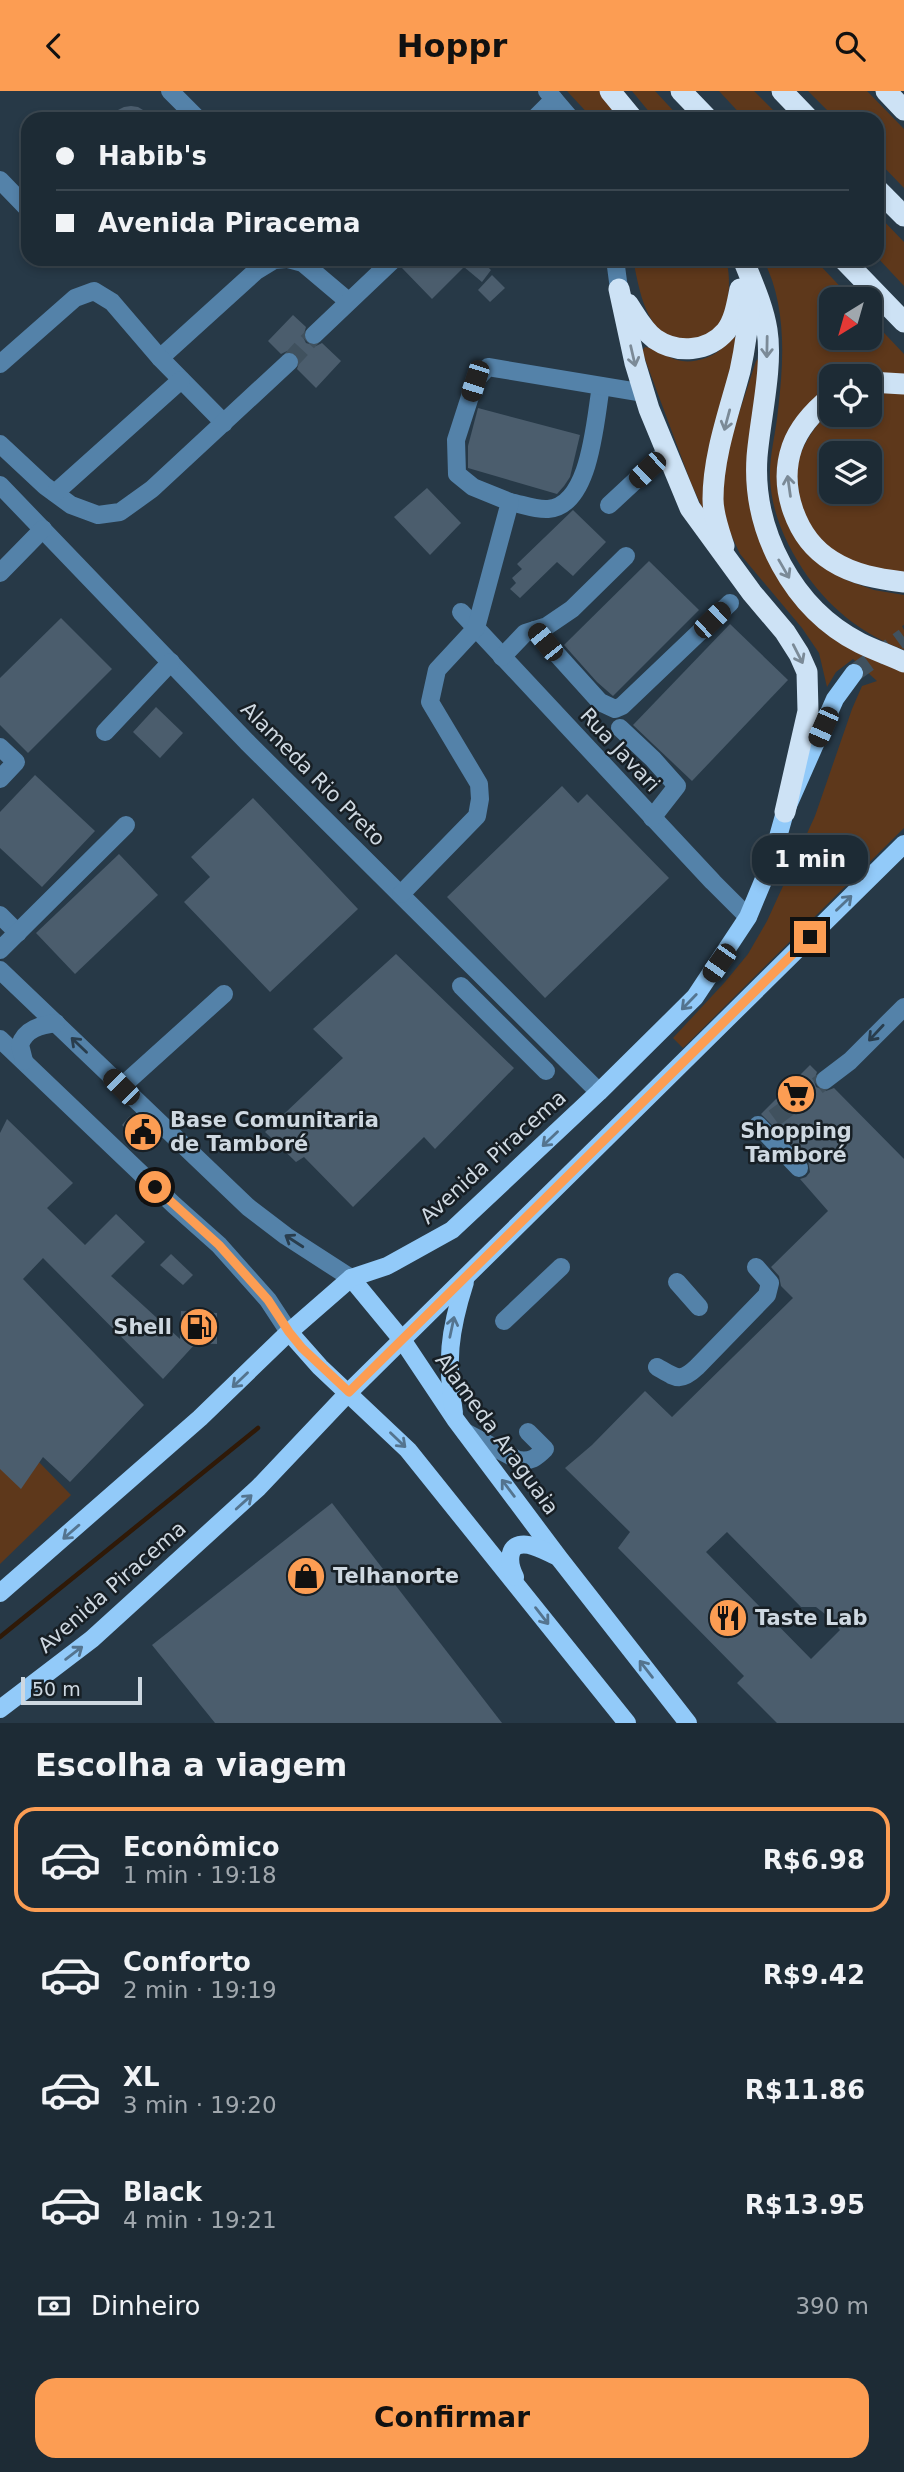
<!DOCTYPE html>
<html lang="pt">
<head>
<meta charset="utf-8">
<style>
	:root { --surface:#1d2b35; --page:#25333d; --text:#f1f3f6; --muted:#a0a7ad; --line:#3b4750; --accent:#fc9d53 }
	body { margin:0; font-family:"DejaVu Sans",sans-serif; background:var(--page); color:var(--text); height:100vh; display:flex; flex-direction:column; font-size:26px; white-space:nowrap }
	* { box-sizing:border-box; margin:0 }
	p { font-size:23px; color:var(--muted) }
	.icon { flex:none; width:38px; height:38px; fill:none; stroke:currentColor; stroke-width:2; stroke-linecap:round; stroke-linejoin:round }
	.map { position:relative; height:1632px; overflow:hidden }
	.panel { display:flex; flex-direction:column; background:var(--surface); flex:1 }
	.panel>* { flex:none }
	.guide { position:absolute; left:21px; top:21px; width:863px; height:154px; border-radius:21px; box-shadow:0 4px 10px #0003,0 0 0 2px var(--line); display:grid; align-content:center; height:154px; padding:0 35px; background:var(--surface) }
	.needle { width:46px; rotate:217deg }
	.buttons { position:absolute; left:819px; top:196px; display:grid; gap:14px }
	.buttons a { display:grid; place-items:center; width:63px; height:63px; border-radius:14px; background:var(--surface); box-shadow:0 4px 10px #0003,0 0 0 2px var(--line); font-size:35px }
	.scale { position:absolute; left:21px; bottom:18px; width:121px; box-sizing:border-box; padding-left:7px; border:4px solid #ced8e1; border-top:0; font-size:19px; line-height:24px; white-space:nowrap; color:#ced8e1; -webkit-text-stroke:5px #171f25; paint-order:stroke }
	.end { position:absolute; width:32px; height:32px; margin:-16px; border:9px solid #fc9d53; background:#111; box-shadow:0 0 0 4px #111 }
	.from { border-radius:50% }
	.bubble { position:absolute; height:49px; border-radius:21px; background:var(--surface); box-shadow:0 4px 10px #0003,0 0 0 2px var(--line); font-size:23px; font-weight:600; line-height:49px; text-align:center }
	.car { position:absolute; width:21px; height:42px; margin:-21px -10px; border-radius:9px; box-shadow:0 0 5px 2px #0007; background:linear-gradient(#222 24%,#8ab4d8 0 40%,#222 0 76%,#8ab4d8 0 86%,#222 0) }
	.guide b { display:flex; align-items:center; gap:24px; height:66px; font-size:26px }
	.guide b+b { border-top:2px solid var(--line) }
	.guide i { width:18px; height:18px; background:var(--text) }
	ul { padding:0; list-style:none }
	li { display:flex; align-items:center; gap:21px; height:105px; margin:0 14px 10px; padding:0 21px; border:4px solid transparent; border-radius:21px }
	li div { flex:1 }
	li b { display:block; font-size:26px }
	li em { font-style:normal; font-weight:600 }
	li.active { border-color:var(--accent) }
	li>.icon { width:63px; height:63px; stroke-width:1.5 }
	h2 { padding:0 35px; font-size:32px; line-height:84px }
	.pay { display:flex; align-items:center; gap:18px; height:77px; padding:0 35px; font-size:26px }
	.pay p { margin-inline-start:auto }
	.action { display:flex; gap:14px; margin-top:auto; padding:14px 35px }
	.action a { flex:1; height:80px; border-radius:21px; background:var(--accent); color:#111; font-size:28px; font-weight:600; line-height:80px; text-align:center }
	header { display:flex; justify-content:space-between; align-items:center; height:91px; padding:0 35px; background:var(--accent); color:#111; font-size:32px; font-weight:600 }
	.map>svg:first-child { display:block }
	.green { fill:#5e381b; fill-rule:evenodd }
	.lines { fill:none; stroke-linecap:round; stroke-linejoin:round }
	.stream { stroke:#2f1907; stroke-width:4.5 }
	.building { fill:#4b5d6d; fill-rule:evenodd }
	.minor-tunnel { stroke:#40515e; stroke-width:18; stroke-dasharray:18 9; stroke-linecap:butt }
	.major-tunnel { stroke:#40515e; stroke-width:18; stroke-dasharray:18 9; stroke-linecap:butt }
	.minor { stroke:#5482a9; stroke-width:18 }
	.major { stroke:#92caf9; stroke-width:18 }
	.highway { stroke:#cde2f5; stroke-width:21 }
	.oneway { stroke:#7b8a97 }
	.oneway2 { stroke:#54748f }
	.oneway3 { stroke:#293d4d }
	.route { stroke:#fc9d53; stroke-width:9 }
	.labels { text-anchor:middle; stroke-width:5; stroke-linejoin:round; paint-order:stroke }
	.street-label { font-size:21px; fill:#ced8e1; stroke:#171f25 }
	.poi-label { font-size:21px; font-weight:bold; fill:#ced8e1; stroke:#171f25; text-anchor:start }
</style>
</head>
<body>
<header><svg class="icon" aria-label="back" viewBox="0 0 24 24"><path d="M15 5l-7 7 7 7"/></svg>Hoppr<svg class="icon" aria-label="search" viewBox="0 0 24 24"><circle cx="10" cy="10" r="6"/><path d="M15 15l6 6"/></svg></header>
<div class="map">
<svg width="904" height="1632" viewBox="0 0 904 1632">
	<rect width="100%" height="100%" fill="#273947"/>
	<g class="green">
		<polygon points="567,0 600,0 624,28 593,28"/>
		<polygon points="632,0 655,0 681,28 655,28"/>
		<polygon points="719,0 754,0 782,28 745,28"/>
		<polygon points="808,0 867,0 904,38 904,97 877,69 877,28 836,28"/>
		<polygon points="877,123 904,151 904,195 877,166"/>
		<path d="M633 168H726C732 189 730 229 711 244 705 249 692 250 684 253 677 249 666 246 660 240 642 221 638 192 633 168Z"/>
		<path d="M763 168H814L852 208H831V247H870V227L904 263V283L831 285V299L781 390 846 489 874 499 904 504V534L902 535 904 539V559C864 544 833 520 808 486 788 457 772 425 770 388 769 365 776 342 778 319 784 269 787 214 763 168Z"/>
		<path d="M738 244 705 423 691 392 642 260 645 256C656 257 666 266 677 269 691 273 709 268 720 259 726 254 731 248 738 244Z"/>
		<polygon points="758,268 757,430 858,562 904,581 904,737 683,957 673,947 725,891 748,863 767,830 815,725 852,618 862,595 877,590 853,568 836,581 827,596 819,562 802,537 740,463 729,439 721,406 725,365 756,270"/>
		<path d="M870 300 904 301V485C879 480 854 476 833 461 808 444 797 410 797 380 798 359 815 333 831 320V324H870ZM831 362H870V401H831Z"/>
		<polygon points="0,1331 71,1404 0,1473"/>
	</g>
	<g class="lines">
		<polyline class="stream" points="0,1546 258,1337"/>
	</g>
	<g class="building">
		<polygon points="131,15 138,16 158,28 100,28 124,16"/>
		<polygon points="405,168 479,168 491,179 482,191 464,176 432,208 402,177"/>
		<polygon points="492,184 505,197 490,211 478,199"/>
		<polygon points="293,224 306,236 303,246 306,252 316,255 322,252 341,270 316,297 297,278 300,269 297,263 287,260 281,263 268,250"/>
		<polygon points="478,317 580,344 570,386 564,395 557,403 468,377 468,355"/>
		<polygon points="427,397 461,432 430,464 394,426"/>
		<polygon points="573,419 606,451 573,485 557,471 520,507 510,498 516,492 512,487 522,478 517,473"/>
		<polygon points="649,470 699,519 613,605 597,591 564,554"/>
		<polygon points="61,527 112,578 28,662 0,634 0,587"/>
		<polygon points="730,533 788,589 692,690 633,634"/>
		<polygon points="156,616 183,642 160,667 133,641"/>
		<polygon points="35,684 95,740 42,796 0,757 0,721"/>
		<polygon points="562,695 578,712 587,703 669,787 545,907 447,806"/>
		<polygon points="253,707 358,818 270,901 184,811 210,786 191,766"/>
		<polygon points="119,763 158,804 75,883 36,842"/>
		<polygon points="396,863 514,977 435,1058 424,1046 353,1116 304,1066 296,1071 265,1041 343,967 313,938"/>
		<path d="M810 974 817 981 814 990 816 996 826 1000 834 997 904 1068V1632H777L737 1592 744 1585 618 1457 630 1441 565 1377 592 1354 645 1300 672 1326 793 1207 781 1195 779 1185 771 1176 828 1120 800 1088 806 1086 810 1081 808 1070 761 1023ZM727 1441 801 1516H816L834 1530 833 1531 840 1539 811 1568 706 1461Z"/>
		<polygon points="135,1023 161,1049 150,1060 122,1034 129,1026"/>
		<polygon points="7,1028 73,1092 47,1117 85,1154 116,1123 145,1151 111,1185 180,1248 181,1220 217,1222 217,1253 196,1252 163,1288 43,1167 23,1188 144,1314 70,1391 43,1366 21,1398 0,1378 0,1042"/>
		<polygon points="171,1163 193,1184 183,1194 160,1174"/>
		<polygon points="332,1412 502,1632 215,1632 152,1554"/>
	</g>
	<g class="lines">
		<g class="minor-tunnel">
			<polyline points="289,271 314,244"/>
			<polyline points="774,1027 825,989"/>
		</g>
		<polyline class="major-tunnel" points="854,582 904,546"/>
		<g class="minor">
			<polyline points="170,0 198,28"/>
			<polyline points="547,0 571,28"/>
			<polyline points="534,28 554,8"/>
			<polyline points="0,89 28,118"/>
			<polyline points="288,168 303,172 348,210"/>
			<polyline points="615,168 619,198"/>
			<polyline points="314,244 394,168"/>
			<polyline points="160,267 256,180 274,169 286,168"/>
			<polyline points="0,273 75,207 94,200 112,211 160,267 224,332"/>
			<polyline points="0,353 45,395 71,414 98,424 120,421 152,398 289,271"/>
			<polyline points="0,394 247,651 599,1001"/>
			<polyline points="55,402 181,289"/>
			<path d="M510 411C521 413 536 419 548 418 591 415 595 328 601 295"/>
			<polyline points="609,414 665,362"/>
			<polyline points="0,482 43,438"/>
			<polyline points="461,521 713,791 748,826"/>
			<polyline points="535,539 600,611 615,618 622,615 730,512"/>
			<polyline points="502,566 525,542 547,535 572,518 626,465"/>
			<polyline points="620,637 653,668 677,695 652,727"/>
			<polyline points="105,641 171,571"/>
			<polyline points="0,656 16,671 0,688"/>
			<polyline points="401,803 477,725 480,708 479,693 430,611 437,579 476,537 510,411 473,396 457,383 456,349 475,290 488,276 644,302"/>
			<polyline points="0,824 18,842"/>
			<polyline points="0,859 126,734"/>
			<polyline points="0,879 248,1116 286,1145 351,1187"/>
			<polyline points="461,895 546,980"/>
			<polyline points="0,948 174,1114 219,1154 268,1209 289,1241"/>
			<path d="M24 970 20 954C25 938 41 934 56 932"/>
			<polyline points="825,989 850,970 904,916"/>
			<polyline points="121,996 224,903"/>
			<polyline points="758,1034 799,1077"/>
			<polyline points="677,1191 699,1216"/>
			<polyline points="504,1230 561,1176"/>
			<path d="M657 1276C676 1287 680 1292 697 1276L767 1204 770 1192 756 1176"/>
			<path d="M465 1341 518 1369C531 1371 536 1367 545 1358L528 1341"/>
		</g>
		<g class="major">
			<polyline points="351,1187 403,1250 455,1328 559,1467 688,1632"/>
			<polyline points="289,1241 320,1276 408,1359 627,1632"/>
			<path d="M454 1322C446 1271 449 1241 465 1191"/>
			<path d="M515 1486C508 1472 506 1450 529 1454 538 1456 547 1461 556 1465"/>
			<polyline points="0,1502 200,1327 289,1241 351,1187 387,1175 452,1139 599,1001 695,906 748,826 771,771 785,721 835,608 854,582"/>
			<polyline points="0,1618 92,1548 258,1397 349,1301 904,753"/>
		</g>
		<g class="highway">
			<polyline points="610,0 633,28"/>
			<polyline points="681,0 708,28"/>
			<polyline points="782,0 809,28"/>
			<polyline points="886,0 904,19"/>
			<polyline points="877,98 904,125"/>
			<path d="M743 168C752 191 763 214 767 239 773 276 760 328 757 366 752 440 793 518 860 552 874 559 889 564 904 571"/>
			<polyline points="843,168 904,231"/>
			<polyline points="619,198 635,272 649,318 690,417 752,502 785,541 799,563 807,581 808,620 785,721"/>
			<path d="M628 213C636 225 643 239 655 248 677 263 708 261 726 240 735 228 737 212 740 198"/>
			<polyline points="870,291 904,293"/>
			<path d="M831 306C815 319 799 336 792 356 778 397 796 448 832 470 854 484 879 488 904 491"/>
			<path d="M724 455C719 440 713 424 713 408 713 365 729 321 740 280 746 253 749 226 751 199"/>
		</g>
	</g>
	<defs><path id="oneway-shaft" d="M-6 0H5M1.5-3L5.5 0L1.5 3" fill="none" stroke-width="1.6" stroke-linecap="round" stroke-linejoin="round" transform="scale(1.75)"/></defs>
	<g class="oneway">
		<use href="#oneway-shaft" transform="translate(767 256) rotate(91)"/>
		<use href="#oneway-shaft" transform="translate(633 265) rotate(77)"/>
		<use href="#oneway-shaft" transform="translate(727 329) rotate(105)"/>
		<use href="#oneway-shaft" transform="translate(789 395) rotate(-98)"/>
		<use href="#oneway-shaft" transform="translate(784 478) rotate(60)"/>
		<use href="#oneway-shaft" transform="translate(798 563) rotate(63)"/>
	</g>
	<g class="oneway2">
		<use href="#oneway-shaft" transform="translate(844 812) rotate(-44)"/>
		<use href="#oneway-shaft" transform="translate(689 911) rotate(134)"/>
		<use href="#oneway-shaft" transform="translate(550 1048) rotate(136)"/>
		<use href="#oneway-shaft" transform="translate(452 1236) rotate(-78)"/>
		<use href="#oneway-shaft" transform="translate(240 1289) rotate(136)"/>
		<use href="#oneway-shaft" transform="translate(398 1349) rotate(44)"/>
		<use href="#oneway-shaft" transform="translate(508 1397) rotate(-127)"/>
		<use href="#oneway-shaft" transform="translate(244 1411) rotate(-42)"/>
		<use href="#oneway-shaft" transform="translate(71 1441) rotate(139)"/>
		<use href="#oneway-shaft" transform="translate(542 1525) rotate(52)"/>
		<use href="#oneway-shaft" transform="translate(74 1562) rotate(-37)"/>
		<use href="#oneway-shaft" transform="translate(646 1578) rotate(-128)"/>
	</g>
	<g class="oneway3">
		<use href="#oneway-shaft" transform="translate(876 942) rotate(133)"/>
		<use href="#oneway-shaft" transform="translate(79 954) rotate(-136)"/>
		<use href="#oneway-shaft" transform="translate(294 1150) rotate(-147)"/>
	</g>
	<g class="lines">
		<polyline class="route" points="155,1096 219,1154 268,1209 289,1241 302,1257 349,1301 810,846"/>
	</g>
	<defs>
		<g id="supermarket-disc" transform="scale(2.0125)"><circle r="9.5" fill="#fc9d53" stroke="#171f25"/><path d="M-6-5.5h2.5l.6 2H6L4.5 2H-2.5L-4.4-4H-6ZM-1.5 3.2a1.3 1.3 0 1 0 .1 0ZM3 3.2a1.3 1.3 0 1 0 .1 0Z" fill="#111"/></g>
		<g id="civic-disc" transform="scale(2.0125)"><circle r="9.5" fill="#fc9d53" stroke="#171f25"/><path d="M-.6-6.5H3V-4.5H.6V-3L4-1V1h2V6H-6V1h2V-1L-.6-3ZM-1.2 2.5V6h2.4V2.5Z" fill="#111"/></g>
		<g id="fuel-disc" transform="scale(2.0125)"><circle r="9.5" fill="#fc9d53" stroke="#171f25"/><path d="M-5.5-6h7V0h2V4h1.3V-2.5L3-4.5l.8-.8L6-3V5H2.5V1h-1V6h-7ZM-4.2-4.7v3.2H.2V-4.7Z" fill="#111"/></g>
		<g id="shop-disc" transform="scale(2.0125)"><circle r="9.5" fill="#fc9d53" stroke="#171f25"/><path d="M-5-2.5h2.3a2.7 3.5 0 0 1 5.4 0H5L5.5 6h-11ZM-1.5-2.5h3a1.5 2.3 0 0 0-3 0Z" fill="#111"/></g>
		<g id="restaurant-disc" transform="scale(2.0125)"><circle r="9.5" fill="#fc9d53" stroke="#171f25"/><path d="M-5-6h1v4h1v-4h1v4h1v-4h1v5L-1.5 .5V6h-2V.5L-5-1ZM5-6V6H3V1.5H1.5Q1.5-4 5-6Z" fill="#111"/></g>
	</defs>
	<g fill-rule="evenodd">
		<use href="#supermarket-disc" x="796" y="1003"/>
		<use href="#civic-disc" x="143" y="1041"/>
		<use href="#fuel-disc" x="199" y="1236"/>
		<use href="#shop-disc" x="306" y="1485"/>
		<use href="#restaurant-disc" x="728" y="1527"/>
	</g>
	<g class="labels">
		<g class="street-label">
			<text transform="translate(620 659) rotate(47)" y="7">Rua Javari</text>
			<text transform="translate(313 683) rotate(45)" y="7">Alameda Rio Preto</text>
			<text transform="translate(493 1066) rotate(-42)" y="7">Avenida Piracema</text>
			<text transform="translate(497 1343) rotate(54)" y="7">Alameda Araguaia</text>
			<text transform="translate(112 1496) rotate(-41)" y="7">Avenida Piracema</text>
		</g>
		<g class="poi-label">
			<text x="170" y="1036">Base Comunitaria<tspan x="170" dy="24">de Tamboré</tspan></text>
			<text x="796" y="1047" text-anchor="middle">Shopping<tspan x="796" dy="24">Tamboré</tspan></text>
			<text x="172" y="1243" text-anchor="end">Shell</text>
			<text x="333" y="1492">Telhanorte</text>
			<text x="755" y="1534">Taste Lab</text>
		</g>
	</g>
</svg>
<div class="buttons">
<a><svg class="needle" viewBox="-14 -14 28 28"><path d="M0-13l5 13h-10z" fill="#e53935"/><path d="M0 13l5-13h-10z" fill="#a0a7ad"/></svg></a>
<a><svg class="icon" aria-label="locate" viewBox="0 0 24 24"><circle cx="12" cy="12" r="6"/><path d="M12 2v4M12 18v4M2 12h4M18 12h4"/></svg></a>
<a><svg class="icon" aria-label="layers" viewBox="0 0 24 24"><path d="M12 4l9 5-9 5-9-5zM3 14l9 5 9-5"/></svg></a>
</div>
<div class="scale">50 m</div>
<i class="end from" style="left:155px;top:1096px"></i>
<i class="end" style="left:810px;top:846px"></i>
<div class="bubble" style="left:752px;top:744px;width:116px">1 min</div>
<i class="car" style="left:475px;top:290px;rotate:198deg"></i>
<i class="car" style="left:647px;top:379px;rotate:227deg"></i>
<i class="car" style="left:712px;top:529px;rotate:46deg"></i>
<i class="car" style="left:545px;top:551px;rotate:321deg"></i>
<i class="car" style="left:823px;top:636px;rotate:204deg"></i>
<i class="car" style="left:719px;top:872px;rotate:215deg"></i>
<i class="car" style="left:121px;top:996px;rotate:315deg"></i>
<div class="guide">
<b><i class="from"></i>Habib's</b>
<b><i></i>Avenida Piracema</b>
</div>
</div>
<section class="panel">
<h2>Escolha a viagem</h2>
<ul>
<li class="active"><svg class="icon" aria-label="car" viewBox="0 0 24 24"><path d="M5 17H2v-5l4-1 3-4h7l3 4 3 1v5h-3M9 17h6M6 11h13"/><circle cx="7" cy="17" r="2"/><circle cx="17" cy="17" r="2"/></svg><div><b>Econômico</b><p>1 min · 19:18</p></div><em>R$6.98</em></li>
<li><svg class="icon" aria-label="car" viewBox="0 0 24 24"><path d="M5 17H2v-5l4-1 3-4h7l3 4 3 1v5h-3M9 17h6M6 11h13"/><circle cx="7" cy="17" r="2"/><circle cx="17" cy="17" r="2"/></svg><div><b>Conforto</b><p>2 min · 19:19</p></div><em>R$9.42</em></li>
<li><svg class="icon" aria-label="car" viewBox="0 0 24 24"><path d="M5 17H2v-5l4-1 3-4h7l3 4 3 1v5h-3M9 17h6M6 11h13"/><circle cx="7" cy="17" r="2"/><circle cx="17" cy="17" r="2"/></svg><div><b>XL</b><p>3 min · 19:20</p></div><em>R$11.86</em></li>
<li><svg class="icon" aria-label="car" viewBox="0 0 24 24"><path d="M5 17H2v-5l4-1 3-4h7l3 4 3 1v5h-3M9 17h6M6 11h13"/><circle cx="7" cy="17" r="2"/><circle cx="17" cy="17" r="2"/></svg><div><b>Black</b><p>4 min · 19:21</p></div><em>R$13.95</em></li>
</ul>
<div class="pay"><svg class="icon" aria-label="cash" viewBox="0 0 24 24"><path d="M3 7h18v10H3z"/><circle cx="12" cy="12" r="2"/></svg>Dinheiro<p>390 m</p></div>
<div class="action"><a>Confirmar</a></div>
</section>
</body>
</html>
